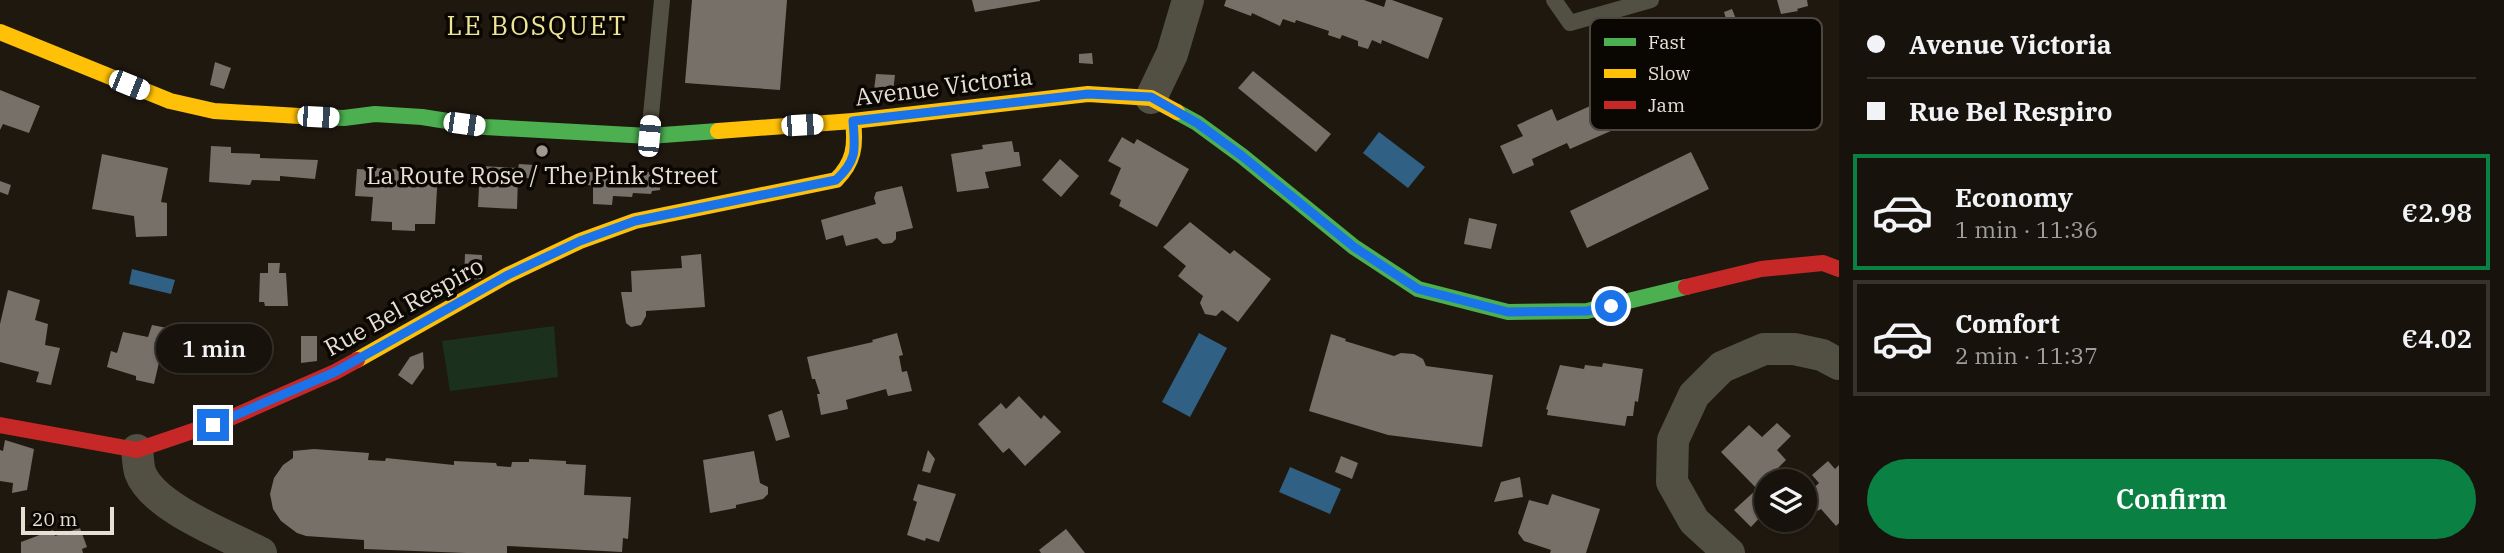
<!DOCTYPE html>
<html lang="en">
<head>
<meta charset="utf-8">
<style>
	:root { --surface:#17120b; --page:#242019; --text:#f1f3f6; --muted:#9e9e9d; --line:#36322c; --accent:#0b8043 }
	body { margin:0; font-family:"IBM Plex Serif",serif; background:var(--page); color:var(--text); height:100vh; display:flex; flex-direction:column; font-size:26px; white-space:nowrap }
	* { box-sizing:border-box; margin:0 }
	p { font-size:23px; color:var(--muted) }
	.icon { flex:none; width:38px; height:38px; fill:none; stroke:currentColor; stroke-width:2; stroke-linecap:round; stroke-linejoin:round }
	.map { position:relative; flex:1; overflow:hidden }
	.details { display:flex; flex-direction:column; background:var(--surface); width:665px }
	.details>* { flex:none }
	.guide { display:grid; align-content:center; height:154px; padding:0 28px; background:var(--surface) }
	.tools { position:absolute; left:1754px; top:469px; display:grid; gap:14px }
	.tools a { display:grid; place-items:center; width:63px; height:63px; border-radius:50%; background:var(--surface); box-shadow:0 2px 5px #0004,0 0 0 2px var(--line); font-size:35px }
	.scale { position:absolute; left:21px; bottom:18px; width:93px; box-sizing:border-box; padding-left:7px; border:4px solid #e7dfd4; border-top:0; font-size:19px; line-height:24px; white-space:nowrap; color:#e7dfd4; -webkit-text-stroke:5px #0a0602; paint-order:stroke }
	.end { position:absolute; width:32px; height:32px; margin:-16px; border:9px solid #1a73e8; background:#fff; box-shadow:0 0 0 4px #fff }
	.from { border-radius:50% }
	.bubble { position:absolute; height:49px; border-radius:24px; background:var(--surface); box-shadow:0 2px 5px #0004,0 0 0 2px var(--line); font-size:23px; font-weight:600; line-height:49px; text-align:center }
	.car { position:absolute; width:21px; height:42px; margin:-21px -10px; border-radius:9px; box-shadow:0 0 5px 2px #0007; background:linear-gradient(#fff 24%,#345 0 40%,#fff 0 76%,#345 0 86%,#fff 0) }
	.guide b { display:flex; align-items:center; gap:24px; height:66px; font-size:26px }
	.guide b+b { border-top:2px solid var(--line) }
	.guide i { width:18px; height:18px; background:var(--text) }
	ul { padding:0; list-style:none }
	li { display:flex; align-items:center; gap:21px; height:116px; margin:0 14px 10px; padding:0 14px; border:4px solid var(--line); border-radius:0px }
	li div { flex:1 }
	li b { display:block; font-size:26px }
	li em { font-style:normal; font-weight:600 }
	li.on { border-color:var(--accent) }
	li>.icon { width:63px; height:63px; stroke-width:1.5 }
	.cta { display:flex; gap:14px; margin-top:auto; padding:14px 28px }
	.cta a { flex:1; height:80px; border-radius:42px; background:var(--accent); color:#fff; font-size:28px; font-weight:600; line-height:80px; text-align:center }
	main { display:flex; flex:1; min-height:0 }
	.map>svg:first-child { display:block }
	.green { fill:#1c311d }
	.water { fill:#306083 }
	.building { fill:#767068 }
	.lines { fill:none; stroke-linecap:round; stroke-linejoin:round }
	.lane { stroke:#525042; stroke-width:16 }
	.street { stroke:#525042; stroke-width:32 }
	.fast { stroke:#4caf50; stroke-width:16 }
	.slow { stroke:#ffc107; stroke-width:16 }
	.jam { stroke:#c62828; stroke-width:16 }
	.route { stroke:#1a73e8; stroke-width:9 }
	.poi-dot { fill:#a1998f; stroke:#0a0602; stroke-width:2.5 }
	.labels { text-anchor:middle; stroke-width:7; stroke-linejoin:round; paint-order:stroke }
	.street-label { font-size:24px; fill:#e7dfd4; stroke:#0a0602 }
	.poi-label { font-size:24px; fill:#e7dfd4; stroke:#0a0602 }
	.neighbourhood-label { font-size:26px; letter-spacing:2px; fill:#f0e596; stroke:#0a0602 }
	.key { fill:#0a0602; stroke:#4c4741; stroke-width:2 }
	.key-label { font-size:19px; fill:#e7dfd4 }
</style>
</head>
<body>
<main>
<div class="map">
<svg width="1839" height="553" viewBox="0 0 1839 553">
	<rect width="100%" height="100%" fill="#1f180f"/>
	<polygon class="green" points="554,326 558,377 450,391 442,341"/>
	<g class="water">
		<polygon points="1379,132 1425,167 1408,188 1363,153"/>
		<polygon points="132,269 175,280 171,294 129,284"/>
		<polygon points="249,330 250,344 217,348 214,332"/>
		<polygon points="1199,333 1227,348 1190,417 1162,402"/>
		<polygon points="1290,467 1341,489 1330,514 1279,492"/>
	</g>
	<g class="building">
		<polygon points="692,0 787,0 780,90 685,83"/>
		<polygon points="972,0 1040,0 1040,1 975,12"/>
		<polygon points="1226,0 1364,0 1384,7 1386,0 1392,0 1443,18 1428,59 1382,40 1381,44 1372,40 1368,49 1358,46 1358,41 1342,35 1340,39 1328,35 1329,31 1296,20 1295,23 1283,19 1280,26 1252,13 1251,16 1224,6"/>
		<polygon points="1777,0 1807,0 1808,6 1797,9 1798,11 1781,14"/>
		<polygon points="1732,9 1740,29 1730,32 1724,12"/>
		<polygon points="1092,53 1093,64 1079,63 1079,54"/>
		<polygon points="215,62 231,68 224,89 210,85"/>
		<polygon points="1253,71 1331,134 1316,152 1238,88"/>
		<polygon points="876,74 895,75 892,100 860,104 860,91 874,90"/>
		<polygon points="0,90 40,106 29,133 3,124 0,130"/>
		<polygon points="1601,101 1613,130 1570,149 1567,143 1532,159 1534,165 1513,174 1500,146 1523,136 1517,125 1552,109 1557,121"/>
		<polygon points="1122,137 1134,144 1137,139 1189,169 1157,227 1119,206 1121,200 1110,194 1121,168 1108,161"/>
		<polygon points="1012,141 1014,152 1019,152 1021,166 985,172 989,188 957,192 951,154 983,149 982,145"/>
		<polygon points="211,146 231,147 231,153 260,154 260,158 318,160 315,179 280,176 280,181 252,180 250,185 209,182"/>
		<polygon points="1691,152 1709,189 1587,248 1570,211"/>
		<polygon points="102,154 168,168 161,202 167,203 167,236 136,237 134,216 92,209"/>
		<polygon points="1060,159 1079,176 1061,197 1042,180"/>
		<polygon points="519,164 535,165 534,179 518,177 517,209 478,207 480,166 518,168"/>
		<polygon points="375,168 438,172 435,224 415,224 415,231 392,230 392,222 371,221 373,197 355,196 357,169 375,170"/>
		<polygon points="614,169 661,173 660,190 652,191 651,194 633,193 632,197 613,196 612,205 593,204 593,186 585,184 587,172 613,173"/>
		<polygon points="0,181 11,185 8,195 0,192"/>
		<polygon points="902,186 913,228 896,232 896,239 892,243 883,244 877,238 846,246 843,235 826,240 821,220 876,204 874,198 876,192"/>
		<polygon points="1469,218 1497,224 1491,249 1464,244"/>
		<polygon points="1190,222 1230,254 1234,250 1271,279 1238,322 1222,310 1216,316 1205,314 1200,303 1203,296 1178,276 1186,266 1163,247"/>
		<polygon points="465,254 482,255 481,279 464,280"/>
		<polygon points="701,254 705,307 646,311 646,316 641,325 631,327 626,323 621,292 632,292 631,271 682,268 681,256"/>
		<polygon points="268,263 280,263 279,273 286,273 288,306 265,306 264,302 259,302 260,273 268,273"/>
		<polygon points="8,290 40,300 35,320 48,324 45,345 60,348 51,385 36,382 39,372 0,362 0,324"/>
		<polygon points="152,325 167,328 154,384 136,380 136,376 107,367 111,351 117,353 123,332 148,337"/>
		<polygon points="897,333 903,355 899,356 902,372 907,371 912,391 888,396 886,389 846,400 848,409 821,415 817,394 820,394 815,379 812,379 807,357 873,342 872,340"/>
		<polygon points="1331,334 1346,339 1345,341 1394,356 1401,353 1414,354 1423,359 1426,366 1493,375 1482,447 1388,435 1309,411"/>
		<polygon points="301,336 317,336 317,361 301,363"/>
		<polygon points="423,352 424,368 412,385 398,375 410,357"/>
		<polygon points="1603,363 1643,369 1638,402 1635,401 1633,416 1627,416 1625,426 1547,415 1548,410 1546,409 1560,365 1584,369 1585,365 1602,367"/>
		<polygon points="1019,396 1041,419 1044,415 1061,432 1025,466 1009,448 1003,453 978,424 1001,403 1006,409"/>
		<polygon points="782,410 790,437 776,441 768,415"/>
		<polygon points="1777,423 1791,436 1777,450 1786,460 1757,489 1766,499 1766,511 1751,527 1734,510 1757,489 1721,452 1749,425 1762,437"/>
		<polygon points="5,440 34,449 27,490 12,493 13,483 0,481 0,450 3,451"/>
		<polygon points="314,449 369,453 368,460 385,461 386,458 454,465 454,461 496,463 497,466 511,467 512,462 529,462 529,459 566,461 566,464 586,465 584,495 631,497 628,539 623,538 622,552 507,546 507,553 466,553 364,549 364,540 306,536 297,533 281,521 273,509 270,494 274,478 283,465 293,458 293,451"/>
		<polygon points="928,450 935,459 930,473 922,471"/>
		<polygon points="754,451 760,483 768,487 768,494 763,499 736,505 736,508 710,513 703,460"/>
		<polygon points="1341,456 1358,463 1352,479 1335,472"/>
		<polygon points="1828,461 1835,469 1839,465 1839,523 1836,526 1821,509 1810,515 1804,509 1804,497 1819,483 1812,475"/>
		<polygon points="1520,477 1523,497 1494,502 1501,482"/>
		<polygon points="918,484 956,494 939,542 926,538 925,541 907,535 917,502 913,500"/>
		<polygon points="1552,494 1600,509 1586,553 1550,553 1551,550 1524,541 1518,533 1529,500 1548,505"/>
		<polygon points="80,528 87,547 82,549 83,553 21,553 21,542 53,530 55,536"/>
		<polygon points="1066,529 1085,553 1041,553 1039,550"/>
	</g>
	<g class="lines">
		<g class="lane">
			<polyline points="1554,0 1570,23 1651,0"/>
			<polyline points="649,136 662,0"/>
		</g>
		<g class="street">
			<polyline points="1151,98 1172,54 1188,0"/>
			<path d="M137 450C138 456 138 465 140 472 153 508 227 535 261 553"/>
			<polyline points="1729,553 1694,521 1672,482 1673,440 1694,395 1722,367 1764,349 1794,349 1822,355 1839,364"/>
		</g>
		<g class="fast">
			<polyline points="1177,112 1197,123 1242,156 1354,247 1418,289 1508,312 1587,311 1686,287"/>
			<polyline points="316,117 344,118 375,114 422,117 485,127 649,136 718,131"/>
		</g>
		<g class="slow">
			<polyline points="0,32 170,101 214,111 316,117"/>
			<polyline points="718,131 853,121 1088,94 1151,98 1177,112"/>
			<path d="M357 360 508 275 580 241 635 221 836 180C854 162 856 146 853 121"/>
		</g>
		<g class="jam">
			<polyline points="1686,287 1761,269 1823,263 1839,269"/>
			<polyline points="0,425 137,450 228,419 335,372 357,360"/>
		</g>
	</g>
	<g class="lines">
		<path class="route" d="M213 425 335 372 508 275 580 241 635 221 836 180C858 160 855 148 853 121L1088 94 1151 97 1197 123 1242 156 1354 247 1418 289 1508 312 1587 311 1611 306"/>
	</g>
	<circle class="poi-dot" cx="542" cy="151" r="7"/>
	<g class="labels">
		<g class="street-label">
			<text transform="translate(944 87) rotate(-7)" y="8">Avenue Victoria</text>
			<text transform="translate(404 307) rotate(-29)" y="8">Rue Bel Respiro</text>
		</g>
		<g class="poi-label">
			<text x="542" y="184">La Route Rose / The Pink Street</text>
		</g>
		<g class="neighbourhood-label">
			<text x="537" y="35">LE BOSQUET</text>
		</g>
	</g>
	<rect x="1590" y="18" width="232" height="112" rx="10" class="key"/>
	<rect x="1604" y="38" width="32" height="8" fill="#4caf50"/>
	<rect x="1604" y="69" width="32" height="9" fill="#ffc107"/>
	<rect x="1604" y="101" width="32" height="8" fill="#c62828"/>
	<g class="key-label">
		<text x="1648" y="49">Fast</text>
		<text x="1648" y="80">Slow</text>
		<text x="1648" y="112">Jam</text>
	</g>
</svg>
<div class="tools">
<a><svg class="icon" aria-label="layers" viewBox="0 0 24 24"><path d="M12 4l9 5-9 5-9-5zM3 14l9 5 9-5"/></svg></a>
</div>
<div class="scale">20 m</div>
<i class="end from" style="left:1611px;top:306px"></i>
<i class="end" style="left:213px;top:425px"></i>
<div class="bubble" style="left:156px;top:324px;width:116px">1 min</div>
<i class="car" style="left:129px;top:85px;rotate:112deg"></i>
<i class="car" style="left:318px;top:117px;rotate:93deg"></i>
<i class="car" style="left:464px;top:124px;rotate:98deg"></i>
<i class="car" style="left:802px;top:125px;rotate:86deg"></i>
<i class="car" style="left:649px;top:136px;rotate:5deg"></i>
</div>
<section class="details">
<div class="guide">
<b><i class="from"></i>Avenue Victoria</b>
<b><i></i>Rue Bel Respiro</b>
</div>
<ul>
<li class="on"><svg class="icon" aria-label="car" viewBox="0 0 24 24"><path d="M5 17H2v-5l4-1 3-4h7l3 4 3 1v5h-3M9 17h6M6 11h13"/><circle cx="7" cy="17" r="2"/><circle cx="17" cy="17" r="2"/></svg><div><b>Economy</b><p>1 min · 11:36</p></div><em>€2.98</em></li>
<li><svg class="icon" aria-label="car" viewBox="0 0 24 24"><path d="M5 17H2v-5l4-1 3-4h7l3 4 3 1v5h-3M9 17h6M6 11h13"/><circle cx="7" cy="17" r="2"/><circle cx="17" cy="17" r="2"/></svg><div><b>Comfort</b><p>2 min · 11:37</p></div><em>€4.02</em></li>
</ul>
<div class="cta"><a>Confirm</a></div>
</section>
</main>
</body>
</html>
